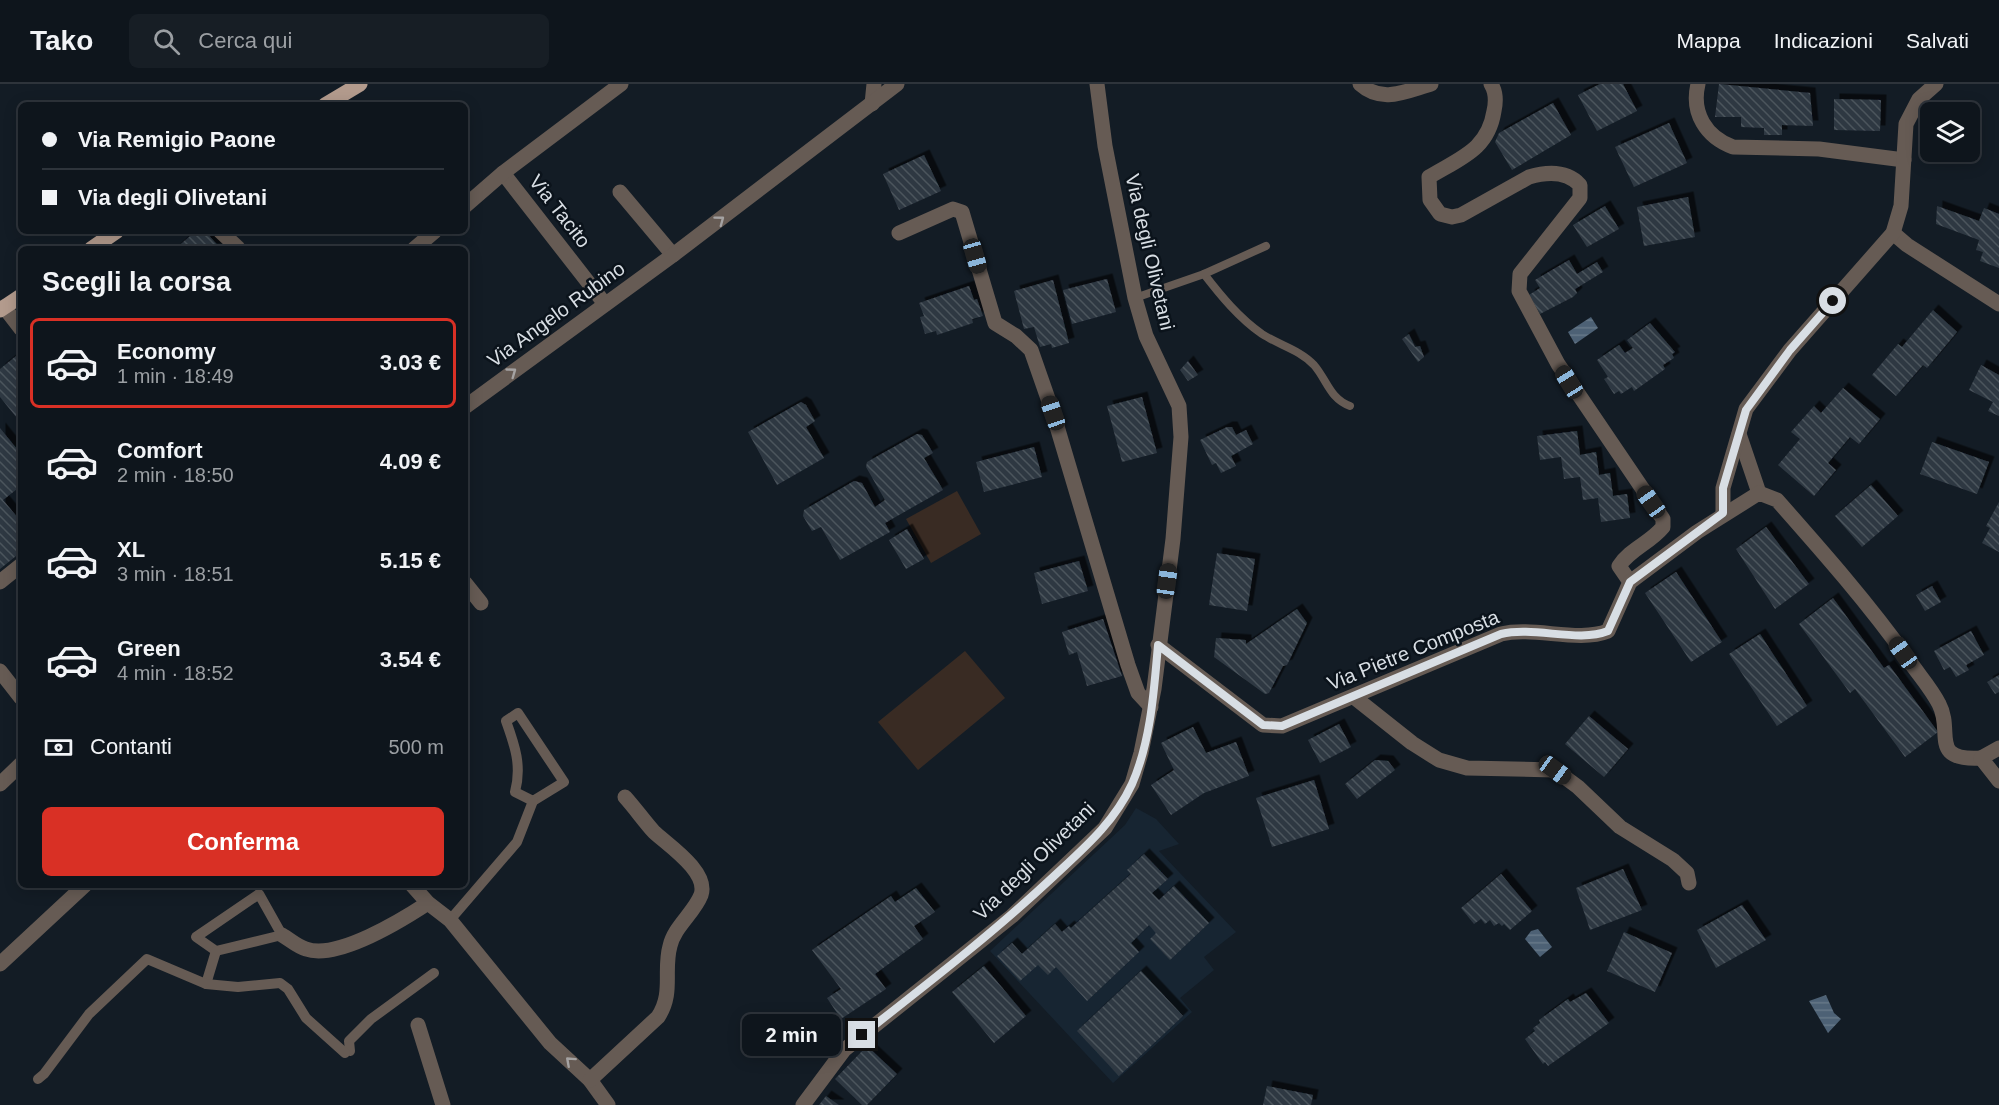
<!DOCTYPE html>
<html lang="it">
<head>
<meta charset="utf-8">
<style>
	:root { --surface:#0e151c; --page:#171e25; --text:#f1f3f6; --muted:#9b9fa3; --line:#2e343b; --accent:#d93025 }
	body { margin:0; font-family:Arial,sans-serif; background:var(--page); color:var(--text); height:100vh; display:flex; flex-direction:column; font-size:22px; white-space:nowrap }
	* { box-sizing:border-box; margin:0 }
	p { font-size:20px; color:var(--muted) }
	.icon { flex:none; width:33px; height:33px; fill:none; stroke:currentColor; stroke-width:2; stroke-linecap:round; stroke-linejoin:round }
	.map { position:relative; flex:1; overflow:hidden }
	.panel { position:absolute; left:18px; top:162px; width:450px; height:642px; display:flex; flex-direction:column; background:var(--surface); border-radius:9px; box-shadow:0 3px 15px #0003,0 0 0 2px var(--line) }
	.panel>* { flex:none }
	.hud { position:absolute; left:18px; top:18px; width:450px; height:132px; border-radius:9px; box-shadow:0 3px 15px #0003,0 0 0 2px var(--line); display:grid; align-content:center; height:132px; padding:0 24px; background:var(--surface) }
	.buttons { position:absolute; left:1920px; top:18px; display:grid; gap:12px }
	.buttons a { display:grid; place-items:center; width:60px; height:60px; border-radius:9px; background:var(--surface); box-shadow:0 3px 15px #0003,0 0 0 2px var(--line); font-size:30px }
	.end { position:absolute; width:27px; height:27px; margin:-14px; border:8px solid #d8dee4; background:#111; box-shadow:0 0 0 3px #111 }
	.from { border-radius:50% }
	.bubble { position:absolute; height:42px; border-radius:9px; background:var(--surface); box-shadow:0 3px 15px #0003,0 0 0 2px var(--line); font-size:20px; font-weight:600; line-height:42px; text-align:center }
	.car { position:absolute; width:18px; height:36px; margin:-18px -9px; border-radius:8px; box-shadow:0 0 4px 2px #0007; background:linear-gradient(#222 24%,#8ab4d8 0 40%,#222 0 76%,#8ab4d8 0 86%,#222 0) }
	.hud b { display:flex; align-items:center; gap:21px; height:57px; font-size:22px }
	.hud b+b { border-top:2px solid var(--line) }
	.hud i { width:15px; height:15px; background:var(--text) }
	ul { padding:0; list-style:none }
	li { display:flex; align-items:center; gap:18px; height:90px; margin:0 12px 9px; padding:0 12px; border:3px solid transparent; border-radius:9px }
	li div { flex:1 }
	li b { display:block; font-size:22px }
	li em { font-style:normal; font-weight:600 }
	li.active { border-color:var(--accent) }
	li>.icon { width:54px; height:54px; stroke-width:1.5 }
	h2 { padding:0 24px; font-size:27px; line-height:72px }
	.pay { display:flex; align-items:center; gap:15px; height:66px; padding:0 24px; font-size:22px }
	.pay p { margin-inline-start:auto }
	.action { display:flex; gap:12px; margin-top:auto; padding:12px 24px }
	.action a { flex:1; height:69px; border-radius:9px; background:var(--accent); color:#fff; font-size:24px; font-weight:600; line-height:69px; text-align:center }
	header { display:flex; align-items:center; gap:36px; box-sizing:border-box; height:84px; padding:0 30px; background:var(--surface); border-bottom:2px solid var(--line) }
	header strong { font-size:28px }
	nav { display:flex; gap:33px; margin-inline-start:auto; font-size:21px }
	.search { width:420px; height:54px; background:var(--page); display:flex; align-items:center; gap:15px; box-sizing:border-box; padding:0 21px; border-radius:9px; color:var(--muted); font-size:22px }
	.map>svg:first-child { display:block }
	.built { fill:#172532 }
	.grass { fill:#392b23 }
	.water { fill:url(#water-rules) }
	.building { fill:url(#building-back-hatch); filter:url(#shadow) }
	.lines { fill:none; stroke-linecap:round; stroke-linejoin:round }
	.service { stroke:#665b54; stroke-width:8 }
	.pedestrian { stroke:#665b54; stroke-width:10 }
	.minor { stroke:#665b54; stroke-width:15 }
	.tertiary { stroke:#665b54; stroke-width:15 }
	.primary { stroke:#b39b8d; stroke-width:15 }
	.oneway { stroke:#a5a3a3 }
	.route { stroke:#d8dee4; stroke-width:8 }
	.labels { text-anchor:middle; stroke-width:5; stroke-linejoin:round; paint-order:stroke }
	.street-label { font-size:20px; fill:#d8dee4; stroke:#0b131b }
</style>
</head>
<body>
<header>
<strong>Tako</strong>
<div class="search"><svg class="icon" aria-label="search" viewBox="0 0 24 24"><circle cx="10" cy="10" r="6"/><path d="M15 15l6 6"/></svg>Cerca qui</div>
<nav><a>Mappa</a><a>Indicazioni</a><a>Salvati</a></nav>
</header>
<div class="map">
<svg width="1999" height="1021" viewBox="0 0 1999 1021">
	<defs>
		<pattern id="water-rules" width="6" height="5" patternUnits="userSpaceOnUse" patternTransform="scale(1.5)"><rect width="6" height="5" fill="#4d6175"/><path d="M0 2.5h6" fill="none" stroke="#678"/></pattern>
		<pattern id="building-back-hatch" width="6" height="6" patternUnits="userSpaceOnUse" patternTransform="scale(1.5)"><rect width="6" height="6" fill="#2e3842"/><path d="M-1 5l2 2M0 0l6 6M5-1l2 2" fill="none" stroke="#4c545d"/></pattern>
		<filter id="shadow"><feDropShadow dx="5.5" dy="-5.5" stdDeviation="0" flood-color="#0009"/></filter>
	</defs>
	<rect width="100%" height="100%" fill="#131c25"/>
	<polygon class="built" points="1136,724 1156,735 1179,760 1159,767 1236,848 1204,873 1214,886 1180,914 1192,928 1113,999 990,867 1125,741"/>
	<g class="grass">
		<polygon points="957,407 981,450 931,479 906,435"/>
		<polygon points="965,567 1005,614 918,686 878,638"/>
	</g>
	<g class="water">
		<polygon points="1591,233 1598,244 1575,260 1568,248"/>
		<polygon points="1538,845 1552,863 1540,873 1525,855 1531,847"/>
		<polygon points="1826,911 1834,929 1841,935 1828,949 1809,917"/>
	</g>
	<g class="building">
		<polygon points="1600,0 1623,0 1637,27 1597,47 1578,11"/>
		<polygon points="1719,0 1810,9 1813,42 1782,41 1782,51 1764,51 1764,44 1741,43 1741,33 1715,33"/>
		<polygon points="1834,15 1881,16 1880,47 1834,46"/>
		<polygon points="1553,19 1571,51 1512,86 1495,58 1499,49"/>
		<polygon points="1669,39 1687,79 1634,103 1615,63"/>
		<polygon points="924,71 941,107 899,126 883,90"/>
		<polygon points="1688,113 1695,153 1644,162 1637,123"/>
		<polygon points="1605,122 1619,145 1587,163 1573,141"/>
		<polygon points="1937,122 1979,137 1984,124 1999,130 1999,184 1980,177 1983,168 1976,166 1979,156 1936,140"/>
		<polygon points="196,147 205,147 221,165 175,165"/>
		<polygon points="1569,176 1577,190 1597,178 1603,188 1575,205 1577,209 1573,213 1540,230 1529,211 1540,204 1535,196"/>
		<polygon points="1107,195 1116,228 1072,240 1063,206"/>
		<polygon points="1053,196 1069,259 1052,264 1051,260 1040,263 1034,243 1024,245 1014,207"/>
		<polygon points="969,202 974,216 977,215 983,232 972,235 973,239 937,251 936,247 925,250 920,233 924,232 919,219"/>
		<polygon points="1933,226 1957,248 1927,284 1923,281 1896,312 1872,291 1898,260 1902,263"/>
		<polygon points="1650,239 1675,268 1672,270 1674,274 1663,281 1665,285 1634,307 1632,303 1621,310 1619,307 1614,310 1604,295 1608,293 1597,276 1619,261 1625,269 1633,264 1627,256"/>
		<polygon points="1409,250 1415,263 1420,262 1424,273 1418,278 1402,255"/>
		<polygon points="21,268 21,339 0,313 0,285"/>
		<polygon points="1188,277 1198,291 1188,297 1180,286"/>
		<polygon points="1981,281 1999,291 1999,332 1988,327 1993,318 1969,306"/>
		<polygon points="1843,304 1880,335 1859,360 1850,353 1828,379 1836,386 1814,412 1778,381 1800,355 1791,348 1814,322 1821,329"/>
		<polygon points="1142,313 1157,369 1122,378 1107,322"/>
		<polygon points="801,318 806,321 815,337 806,343 824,374 777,401 748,348"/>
		<polygon points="1227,343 1232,343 1236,351 1246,346 1253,360 1231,372 1236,382 1221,389 1216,379 1212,381 1200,356"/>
		<polygon points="0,344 21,370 21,402 3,416 18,434 21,432 21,468 0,485"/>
		<polygon points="1577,347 1580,371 1596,368 1599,391 1610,389 1613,412 1627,410 1630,434 1601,438 1598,414 1583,416 1580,393 1564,395 1561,373 1540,376 1537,352"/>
		<polygon points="917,350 922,351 933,369 924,374 943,406 885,439 890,448 840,476 821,443 812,447 803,432 804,426 854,397 862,399 875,423 885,416 866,383 867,378"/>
		<polygon points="1932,358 1989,378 1977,410 1920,390"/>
		<polygon points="1034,363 1042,393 984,408 976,378"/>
		<polygon points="1871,401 1898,432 1862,463 1835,432"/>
		<polygon points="1999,418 1999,468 1982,459 1990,444 1986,442"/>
		<polygon points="1766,443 1809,500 1775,525 1736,465"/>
		<polygon points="907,445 924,475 906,485 889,456"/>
		<polygon points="1217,469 1255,475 1247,527 1209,521"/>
		<polygon points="1079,477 1088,507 1042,520 1034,489"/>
		<polygon points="1676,488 1722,558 1691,578 1645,509"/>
		<polygon points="1932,502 1941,518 1925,527 1916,511"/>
		<polygon points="1833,514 1884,584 1889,581 1938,648 1905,673 1855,605 1850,609 1799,540"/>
		<polygon points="1297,525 1307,539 1287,581 1283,582 1269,609 1265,610 1214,573 1216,554 1246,556 1246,560"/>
		<polygon points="1103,535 1122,592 1087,602 1077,568 1069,571 1062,548"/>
		<polygon points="1971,547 1984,571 1966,581 1969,586 1956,593 1950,583 1944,586 1934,567"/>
		<polygon points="1760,550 1807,622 1777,642 1729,570"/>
		<polygon points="1999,591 1999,608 1995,610 1987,598"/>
		<polygon points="1589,632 1628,665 1604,693 1565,660"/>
		<polygon points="1339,640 1351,663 1320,679 1308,656"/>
		<polygon points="1193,643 1206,669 1236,658 1249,692 1204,709 1171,731 1151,701 1174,686 1161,659"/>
		<polygon points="1375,676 1388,677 1395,686 1357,715 1345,700"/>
		<polygon points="1314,696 1329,745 1272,763 1256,714"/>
		<polygon points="1144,770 1168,795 1152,809 1159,816 1174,802 1209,839 1170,876 1150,855 1156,849 1149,841 1131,859 1139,868 1087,917 1056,883 1048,891 1038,881 1020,897 997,872 1012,859 1022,870 1055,840 1062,848 1069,842 1071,844 1131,790 1127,786"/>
		<polygon points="1623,785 1642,826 1590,846 1576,804"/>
		<polygon points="1501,790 1532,827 1510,846 1504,840 1502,842 1499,839 1494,842 1490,836 1485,840 1481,835 1474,840 1461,824"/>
		<polygon points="916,804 935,828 914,842 923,855 875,890 886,905 841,935 827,914 841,905 812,866 891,812 895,818"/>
		<polygon points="1742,821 1766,856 1716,884 1697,846"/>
		<polygon points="1624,848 1672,869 1655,908 1607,887"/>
		<polygon points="984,882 1026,932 994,959 952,908"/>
		<polygon points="1141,887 1183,932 1119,992 1077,947"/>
		<polygon points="1586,909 1609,939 1548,982 1545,978 1543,980 1525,955 1535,947 1533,944 1540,939 1539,936 1568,915 1570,918"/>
		<polygon points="867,962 897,990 867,1021 862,1021 835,995"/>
		<polygon points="1267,1002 1313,1011 1311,1021 1263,1021"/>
		<polygon points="826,1012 839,1021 819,1021"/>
	</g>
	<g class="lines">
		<g class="service">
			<path d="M1204 190C1221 212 1239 234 1262 250 1279 261 1300 266 1314 281 1327 296 1330 315 1350 322"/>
			<polyline points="1135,214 1204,190 1266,162"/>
		</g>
		<g class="pedestrian">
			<path d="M518 629 564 698 533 717 515 708C522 682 515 662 506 637Z"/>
			<polygon points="259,810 282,851 216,867 196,853"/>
			<polyline points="450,836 517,758 533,717"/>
			<polyline points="206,900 216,867"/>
			<polyline points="350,967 349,957 371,935 434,889"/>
			<polyline points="38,995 44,990 89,930 147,875 206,900 238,903 280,899 288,905 306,934 345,969"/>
		</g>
		<g class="minor">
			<path d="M1360 0C1382 20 1406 7 1431 0"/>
			<path d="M1491 0C1496 8 1496 18 1494 27 1488 66 1460 74 1429 93L1430 116 1440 130 1452 133 1461 131 1529 93C1546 88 1566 86 1580 101V114L1520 190 1519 207 1558 280 1663 435V443C1650 459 1630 465 1619 482L1630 498"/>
			<path d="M1698 0C1691 29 1706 53 1733 63L1819 65 1904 76"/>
			<polyline points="872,20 874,0"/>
			<polyline points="503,89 605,220"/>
			<polyline points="620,108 673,171"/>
			<polyline points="220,147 238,164"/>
			<polyline points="899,149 953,125 962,128 995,239 1016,252 1031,266 1053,329 1128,581 1138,609 1151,623"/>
			<polyline points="1893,149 1907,161 1999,220"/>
			<polyline points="4,223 21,245"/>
			<polyline points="465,323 673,171 897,0"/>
			<polyline points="1739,350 1759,409"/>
			<polyline points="1723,430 1723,404 1746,325 1790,266 1893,149 1901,122 1906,40 1919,15 1936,0"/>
			<polyline points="465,499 481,519"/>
			<path d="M1158 561 1263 641 1282 642 1501 550C1534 542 1578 559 1608 547L1630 498 1697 448 1759 409 1777 416C1823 468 1868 519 1908 575 1918 590 1931 604 1939 620 1954 648 1928 677 1981 674"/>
			<polyline points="0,587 21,614"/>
			<polyline points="1354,613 1412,659 1439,676 1467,684 1555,686 1578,703 1620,743 1673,776 1687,789 1689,799"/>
			<polyline points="1999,664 1981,674 1999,697"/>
			<polyline points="0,700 21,680"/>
			<polyline points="412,801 428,819 450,836 550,959 590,996 608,1021"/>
			<path d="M282 851C289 855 298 863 306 865 337 876 402 836 428 819"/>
			<polyline points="0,880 85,801"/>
			<polyline points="418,941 443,1021"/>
			<path d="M590 996 658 933C674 909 663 887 670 862 674 843 694 829 701 811 709 788 668 761 654 748 644 737 635 724 625 713"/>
			<polyline points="803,1021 844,966 1012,832 1105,744 1132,700 1141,669 1154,605 1173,455 1181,353 1179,322 1146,252 1135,214 1105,62 1097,0"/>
		</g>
		<g class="tertiary">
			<polyline points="465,122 503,89 621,0"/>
			<polyline points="414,165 435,147"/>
			<polyline points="0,498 21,481"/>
		</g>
		<g class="primary">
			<polyline points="325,21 360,0"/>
			<polyline points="91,165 117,147"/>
			<polyline points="0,226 21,212"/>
		</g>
	</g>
	<defs><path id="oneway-chevron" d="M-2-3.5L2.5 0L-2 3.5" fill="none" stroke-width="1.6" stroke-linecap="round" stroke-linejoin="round" transform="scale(1.5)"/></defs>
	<g class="oneway">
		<use href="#oneway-chevron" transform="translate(720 136) rotate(-37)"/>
		<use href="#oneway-chevron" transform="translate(512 288) rotate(-36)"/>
		<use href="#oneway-chevron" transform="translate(570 977) rotate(-138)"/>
	</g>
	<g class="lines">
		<path class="route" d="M862 951C927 900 992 850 1053 793 1083 765 1114 739 1132 700 1151 657 1154 606 1158 561L1263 641 1282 642 1501 550C1535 542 1578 559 1608 547L1630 498 1723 429V404L1746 326 1790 266 1833 217"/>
	</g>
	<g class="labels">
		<g class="street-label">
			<text transform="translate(560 127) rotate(52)" y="7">Via Tacito</text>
			<text transform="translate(1150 168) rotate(77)" y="7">Via degli Olivetani</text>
			<text transform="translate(556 230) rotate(-36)" y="7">Via Angelo Rubino</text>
			<text transform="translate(1413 566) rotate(-22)" y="7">Via Pietre Composta</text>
			<text transform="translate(1034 777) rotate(-44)" y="7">Via degli Olivetani</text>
		</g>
	</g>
</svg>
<div class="buttons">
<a><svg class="icon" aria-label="layers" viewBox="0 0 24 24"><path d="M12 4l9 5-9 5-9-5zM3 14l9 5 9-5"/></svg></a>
</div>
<i class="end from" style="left:1833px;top:217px"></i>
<i class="end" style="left:862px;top:951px"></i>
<div class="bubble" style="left:742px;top:930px;width:99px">2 min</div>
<i class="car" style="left:975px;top:172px;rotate:164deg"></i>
<i class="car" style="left:1569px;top:298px;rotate:328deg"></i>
<i class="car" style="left:1053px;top:329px;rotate:341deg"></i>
<i class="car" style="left:1651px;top:418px;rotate:325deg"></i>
<i class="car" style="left:1167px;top:497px;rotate:8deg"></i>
<i class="car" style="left:1903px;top:569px;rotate:325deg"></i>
<i class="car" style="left:1555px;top:686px;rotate:126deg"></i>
<div class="hud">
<b><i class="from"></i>Via Remigio Paone</b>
<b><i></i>Via degli Olivetani</b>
</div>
<section class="panel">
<h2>Scegli la corsa</h2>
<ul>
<li class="active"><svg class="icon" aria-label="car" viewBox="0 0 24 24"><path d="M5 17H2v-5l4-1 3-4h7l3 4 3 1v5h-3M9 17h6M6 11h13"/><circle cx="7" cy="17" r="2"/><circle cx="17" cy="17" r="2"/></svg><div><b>Economy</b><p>1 min · 18:49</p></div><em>3.03 €</em></li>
<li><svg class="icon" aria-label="car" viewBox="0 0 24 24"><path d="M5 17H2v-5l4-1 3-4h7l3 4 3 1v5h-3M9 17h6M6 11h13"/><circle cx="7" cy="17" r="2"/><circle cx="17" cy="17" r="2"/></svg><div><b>Comfort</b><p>2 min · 18:50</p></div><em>4.09 €</em></li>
<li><svg class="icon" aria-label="car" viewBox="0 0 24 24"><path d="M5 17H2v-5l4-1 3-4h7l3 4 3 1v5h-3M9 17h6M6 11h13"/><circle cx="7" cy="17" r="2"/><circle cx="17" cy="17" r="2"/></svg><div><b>XL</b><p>3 min · 18:51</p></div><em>5.15 €</em></li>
<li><svg class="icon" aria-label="car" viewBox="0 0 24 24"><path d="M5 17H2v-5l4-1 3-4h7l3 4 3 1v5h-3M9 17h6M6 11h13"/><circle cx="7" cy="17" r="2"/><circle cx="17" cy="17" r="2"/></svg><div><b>Green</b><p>4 min · 18:52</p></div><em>3.54 €</em></li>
</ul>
<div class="pay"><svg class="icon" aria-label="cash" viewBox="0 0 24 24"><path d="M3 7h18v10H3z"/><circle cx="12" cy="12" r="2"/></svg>Contanti<p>500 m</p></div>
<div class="action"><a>Conferma</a></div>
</section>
</div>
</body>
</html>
